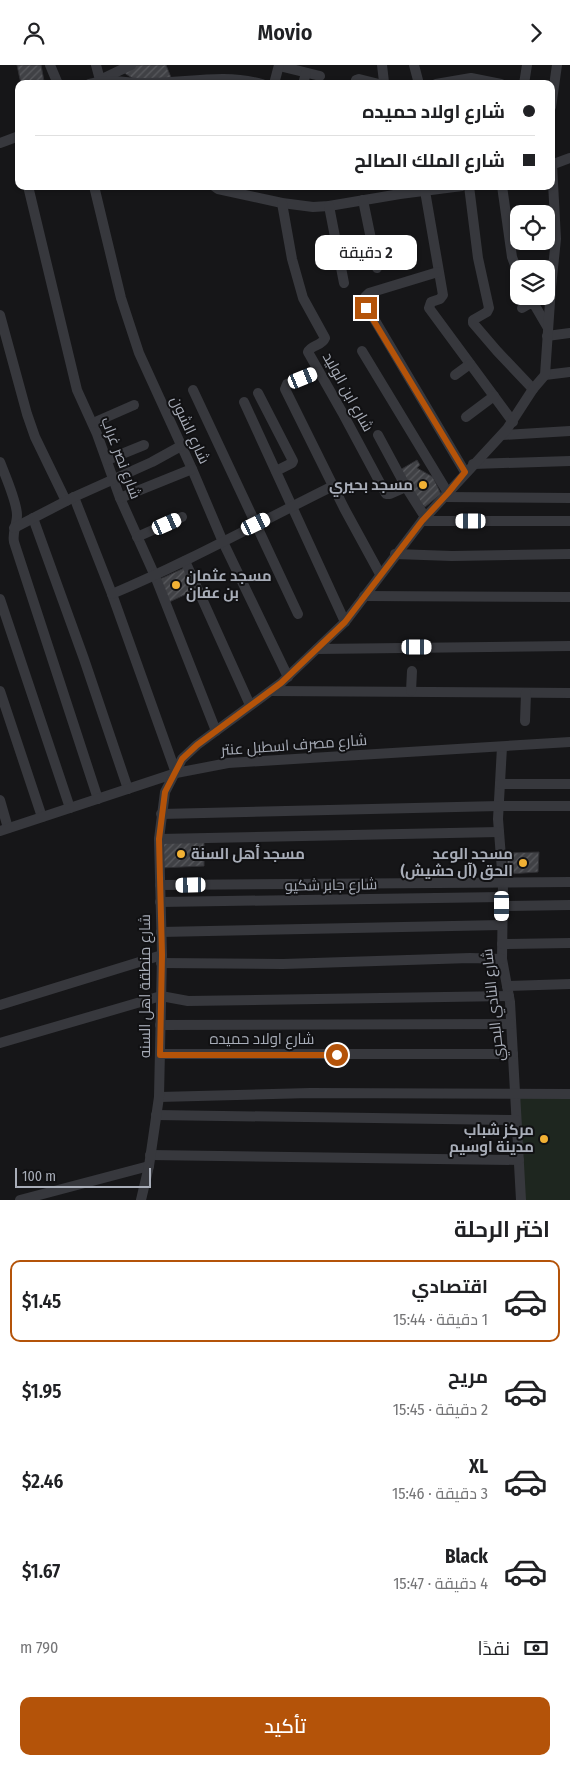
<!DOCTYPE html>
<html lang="ar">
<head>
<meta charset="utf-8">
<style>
	:root { --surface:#fff; --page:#f6f6f6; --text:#202124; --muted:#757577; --line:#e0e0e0; --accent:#b45309 }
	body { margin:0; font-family:"Fira Sans Condensed",Cairo,sans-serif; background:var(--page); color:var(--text); direction:rtl; height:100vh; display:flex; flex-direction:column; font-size:19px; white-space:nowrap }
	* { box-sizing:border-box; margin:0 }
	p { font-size:16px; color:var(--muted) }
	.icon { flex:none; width:28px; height:28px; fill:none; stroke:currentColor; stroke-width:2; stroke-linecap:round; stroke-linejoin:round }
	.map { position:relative; height:1135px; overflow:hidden; direction:ltr }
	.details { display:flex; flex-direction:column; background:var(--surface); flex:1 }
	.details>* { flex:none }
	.hud { position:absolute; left:15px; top:15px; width:540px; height:110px; border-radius:10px; box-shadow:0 1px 4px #0004; direction:rtl; display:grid; align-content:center; height:110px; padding:0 20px; background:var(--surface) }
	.controls { position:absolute; left:510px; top:140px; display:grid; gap:10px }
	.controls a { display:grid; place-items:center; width:45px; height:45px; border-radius:10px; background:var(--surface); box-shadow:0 1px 4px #0004; font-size:25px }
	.scale { position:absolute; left:15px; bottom:12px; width:136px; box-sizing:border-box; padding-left:5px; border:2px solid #a8adb8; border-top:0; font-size:14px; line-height:18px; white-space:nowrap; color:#a8adb8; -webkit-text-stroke:4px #111113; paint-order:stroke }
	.end { position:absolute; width:22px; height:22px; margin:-11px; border:6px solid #b45309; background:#fff; box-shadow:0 0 0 2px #fff }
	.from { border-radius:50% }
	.bubble { position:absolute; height:35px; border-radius:10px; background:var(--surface); box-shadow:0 1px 4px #0004; font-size:16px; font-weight:600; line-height:35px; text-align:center; direction:rtl }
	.car { position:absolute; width:15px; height:30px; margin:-15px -8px; border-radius:6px; box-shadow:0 0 4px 1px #0007; background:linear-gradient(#fff 24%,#345 0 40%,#fff 0 76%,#345 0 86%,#fff 0) }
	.hud b { display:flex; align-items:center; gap:18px; height:48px; font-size:19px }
	.hud b+b { border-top:1px solid var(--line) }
	.hud i { width:12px; height:12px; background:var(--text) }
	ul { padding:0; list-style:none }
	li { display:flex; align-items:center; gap:15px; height:82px; margin:0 10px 8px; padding:0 10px; border:2px solid transparent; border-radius:10px }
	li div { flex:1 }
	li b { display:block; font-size:19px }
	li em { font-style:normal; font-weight:600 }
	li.current { border-color:var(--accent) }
	li>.icon { width:45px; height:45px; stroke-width:1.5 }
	h2 { padding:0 20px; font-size:22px; line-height:60px }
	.pay { display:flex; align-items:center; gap:12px; height:55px; padding:0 20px; font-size:19px }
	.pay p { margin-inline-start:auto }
	.action { display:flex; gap:10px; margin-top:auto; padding:10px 20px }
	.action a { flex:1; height:58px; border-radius:10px; background:var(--accent); color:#fff; font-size:20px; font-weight:600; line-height:58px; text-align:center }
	header { display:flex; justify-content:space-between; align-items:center; height:65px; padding:0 20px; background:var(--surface); font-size:22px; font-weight:600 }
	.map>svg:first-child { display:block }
	.pitch { fill:#1e261f }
	.building { fill:url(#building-hatch); stroke:#303034 }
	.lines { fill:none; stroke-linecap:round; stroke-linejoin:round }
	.minor { stroke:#37383d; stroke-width:10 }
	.route { stroke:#b45309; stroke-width:6 }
	.poi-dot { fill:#f2b134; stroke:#111113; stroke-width:2 }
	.labels { text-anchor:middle; stroke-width:4; stroke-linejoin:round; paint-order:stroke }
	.street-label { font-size:15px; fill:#a8adb8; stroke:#111113 }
	.poi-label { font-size:15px; font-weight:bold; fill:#a8adb8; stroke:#111113; text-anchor:end }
</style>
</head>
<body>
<header><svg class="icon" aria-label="forward" viewBox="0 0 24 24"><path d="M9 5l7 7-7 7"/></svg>Movio<svg class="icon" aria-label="person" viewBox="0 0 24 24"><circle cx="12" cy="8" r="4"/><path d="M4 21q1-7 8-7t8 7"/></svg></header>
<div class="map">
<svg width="570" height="1135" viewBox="0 0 570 1135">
	<defs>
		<pattern id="building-hatch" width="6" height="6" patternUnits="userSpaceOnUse" patternTransform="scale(1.25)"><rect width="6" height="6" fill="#404145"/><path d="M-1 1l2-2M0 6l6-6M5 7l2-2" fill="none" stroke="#595a5e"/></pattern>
	</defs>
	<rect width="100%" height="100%" fill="#161618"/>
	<polygon class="pitch" points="517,1032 570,1032 570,1135 523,1135"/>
	<g class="building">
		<polygon points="17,0 41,0 44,16 33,19 21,19"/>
		<polygon points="135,0 166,0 172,15 138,17 123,7"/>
		<polygon points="417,395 420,400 417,403 433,412 441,429 425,442 419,437 400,405"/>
		<polygon points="184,503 195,525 167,538 158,515"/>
		<polygon points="204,776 204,801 160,803 159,777"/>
		<polygon points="539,787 538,807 509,809 506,788"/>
	</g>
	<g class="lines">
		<g class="minor">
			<polyline points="50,0 58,19"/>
			<polyline points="96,0 100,15 131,0"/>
			<polyline points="382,0 384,17 383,19"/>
			<polyline points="414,0 419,19"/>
			<polyline points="279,1 320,11"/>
			<path d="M89 19C108 13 124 18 143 18 183 19 222 8 262 19"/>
			<polyline points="274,19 279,0"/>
			<polyline points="303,19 306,8"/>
			<polyline points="355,19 356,15 359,14 379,19"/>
			<polyline points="436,19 471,13 501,19"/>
			<polyline points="524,19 527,0"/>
			<polyline points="551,42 557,0"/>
			<polyline points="0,78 19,71"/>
			<polyline points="551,100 570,93"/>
			<polyline points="28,121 77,325 97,369 120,433 155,511 216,666"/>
			<polyline points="94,121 121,233 139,288 192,404 223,477 288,612"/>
			<polyline points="214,121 218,124 282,138 313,142 329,141 400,129 462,121"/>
			<polyline points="469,121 478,193 489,243 487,247 473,255 473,258 497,286 533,324"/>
			<polyline points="502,121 512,192 519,211"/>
			<polyline points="425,126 443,230 440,234 431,237 429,243 513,357"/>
			<polyline points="363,135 377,203"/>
			<path d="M282 138 292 194 303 233 325 273C322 281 311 280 308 287L342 347 386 429H390L406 422"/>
			<polyline points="329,141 344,218"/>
			<polyline points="438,207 369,228 365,232 364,237 465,407"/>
			<polyline points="522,243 529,239 534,239 548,263"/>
			<polyline points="0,250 27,349 35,372 66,436"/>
			<polyline points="547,271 570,268"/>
			<polyline points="362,286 448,428"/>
			<polyline points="319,307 287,319 285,324 344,443 380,509"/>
			<polyline points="455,310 470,299"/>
			<polyline points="545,310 570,307"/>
			<polyline points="193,325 298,549"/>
			<polyline points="258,328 293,396 292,398 276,406"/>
			<polyline points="244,337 345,557"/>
			<polyline points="466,352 494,331"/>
			<polyline points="93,358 134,340"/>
			<polyline points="378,370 406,422 425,452"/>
			<polyline points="502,370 570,366"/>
			<polyline points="107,395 144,380"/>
			<path d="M0 397C5 410 17 437 17 450 17 460 12 467 14 477L98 734"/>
			<polyline points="473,399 570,396"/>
			<polyline points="74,432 112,529 176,708"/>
			<polyline points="444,432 570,433"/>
			<polyline points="120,433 192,404"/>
			<polyline points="33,453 84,594 128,724"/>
			<polyline points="422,456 570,456"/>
			<polyline points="14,463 74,432 152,397 181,381"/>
			<polyline points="137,472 182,452"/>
			<polyline points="395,489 452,491 570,489"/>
			<polyline points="185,496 250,640"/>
			<path d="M112 529C188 497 260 457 333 421"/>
			<polyline points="364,531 570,532"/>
			<polyline points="0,534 70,743"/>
			<polyline points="317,584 570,581"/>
			<polyline points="0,626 42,752"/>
			<polyline points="272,626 570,628"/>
			<polyline points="411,626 412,606"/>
			<polyline points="525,656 526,628"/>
			<polyline points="502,682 498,754 503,818 502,894 510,937 521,1135"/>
			<polyline points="500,719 570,719"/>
			<polyline points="0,735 8,763"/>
			<polyline points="161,749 499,741 570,741"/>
			<polyline points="0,766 176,708 228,698 570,677"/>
			<polyline points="159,774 499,767"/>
			<polyline points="160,820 570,817"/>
			<polyline points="160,837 502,832"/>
			<polyline points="502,841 570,840"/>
			<polyline points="161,867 502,860"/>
			<polyline points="502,879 570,878"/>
			<polyline points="161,898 283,899 470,893 502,894"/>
			<polyline points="507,921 570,919"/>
			<polyline points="0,940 162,890"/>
			<polyline points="160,960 511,959"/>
			<polyline points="0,978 161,931 188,936 509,931"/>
			<polyline points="160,989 513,989"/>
			<polyline points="159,1032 310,1028 570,1029"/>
			<polyline points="156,1050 516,1055"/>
			<polyline points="150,1090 519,1095"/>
			<polyline points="20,1135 149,1101"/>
			<polyline points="141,1135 149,1101 159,1032 162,890 159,774 165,727 182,694 197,680 281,618 345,557 422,456 507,364 533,324 545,310 551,222 556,174 552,99"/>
		</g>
	</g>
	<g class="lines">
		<polyline class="route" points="337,990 160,990 162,890 159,774 165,727 182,694 197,680 281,618 345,557 422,456 448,428 465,407 366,243"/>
	</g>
	<g class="poi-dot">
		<circle cx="423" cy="420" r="5"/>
		<circle cx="176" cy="520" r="5"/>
		<circle cx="181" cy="789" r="5"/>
		<circle cx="523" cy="798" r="5"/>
		<circle cx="544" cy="1074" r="5"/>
	</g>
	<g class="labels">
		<g class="street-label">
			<text transform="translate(348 327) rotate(61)" y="5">شارع ابن الوليد</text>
			<text transform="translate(190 365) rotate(65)" y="5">شارع الشون</text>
			<text transform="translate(121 393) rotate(69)" y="5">شارع نصر غراب</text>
			<text transform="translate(294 680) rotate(-4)" y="5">شارع مصرف اسطبل عنتر</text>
			<text transform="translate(331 820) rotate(-1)" y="5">شارع جابر شكيو</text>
			<text transform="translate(145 921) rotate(-90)" y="5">شارع منطقة اهل السنه</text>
			<text transform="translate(493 940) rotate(-96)" y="5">شارع النادي البحري</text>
			<text x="262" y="979">شارع اولاد حميده</text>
		</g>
		<g class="poi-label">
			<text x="413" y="425">مسجد بحيري</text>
			<text x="186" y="516" text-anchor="start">مسجد عثمان<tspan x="186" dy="17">بن عفان</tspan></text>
			<text x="191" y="794" text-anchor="start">مسجد أهل السنة</text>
			<text x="513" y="794">مسجد الوعد<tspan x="513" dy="17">الحق (آل حشيش)</tspan></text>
			<text x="534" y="1070">مركز شباب<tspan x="534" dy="17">مدينة اوسيم</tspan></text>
		</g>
	</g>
</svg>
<div class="controls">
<a><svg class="icon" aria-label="locate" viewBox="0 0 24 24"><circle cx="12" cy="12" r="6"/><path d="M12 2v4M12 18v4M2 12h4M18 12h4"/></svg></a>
<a><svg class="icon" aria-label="layers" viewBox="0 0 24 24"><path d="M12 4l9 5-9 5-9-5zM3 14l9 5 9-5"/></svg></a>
</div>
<div class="scale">100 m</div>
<i class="end from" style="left:337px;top:990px"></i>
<i class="end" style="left:366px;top:243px"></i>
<div class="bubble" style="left:315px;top:170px;width:102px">2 دقيقة</div>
<i class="car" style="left:303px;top:313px;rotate:68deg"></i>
<i class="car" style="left:471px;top:456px;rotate:270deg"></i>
<i class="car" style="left:167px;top:459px;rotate:66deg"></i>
<i class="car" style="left:256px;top:459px;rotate:64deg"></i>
<i class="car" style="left:417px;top:582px;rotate:90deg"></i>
<i class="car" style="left:191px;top:820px;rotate:269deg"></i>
<i class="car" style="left:502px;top:841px;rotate:180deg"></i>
<div class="hud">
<b><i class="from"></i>شارع اولاد حميده</b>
<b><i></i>شارع الملك الصالح</b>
</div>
</div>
<section class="details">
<h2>اختر الرحلة</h2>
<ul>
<li class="current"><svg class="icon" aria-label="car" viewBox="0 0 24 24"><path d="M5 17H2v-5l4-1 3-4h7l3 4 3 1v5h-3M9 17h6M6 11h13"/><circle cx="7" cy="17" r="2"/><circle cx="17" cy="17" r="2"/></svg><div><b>اقتصادي</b><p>1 دقيقة · 15:44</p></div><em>$1.45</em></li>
<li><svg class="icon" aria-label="car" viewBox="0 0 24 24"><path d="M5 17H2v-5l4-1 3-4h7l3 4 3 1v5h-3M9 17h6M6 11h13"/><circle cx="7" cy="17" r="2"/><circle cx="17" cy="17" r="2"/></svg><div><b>مريح</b><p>2 دقيقة · 15:45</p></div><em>$1.95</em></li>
<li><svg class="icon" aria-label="car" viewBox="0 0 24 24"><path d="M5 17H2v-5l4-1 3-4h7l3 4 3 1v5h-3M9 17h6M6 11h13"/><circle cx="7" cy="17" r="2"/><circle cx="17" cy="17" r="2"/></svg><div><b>XL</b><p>3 دقيقة · 15:46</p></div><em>$2.46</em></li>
<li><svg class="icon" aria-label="car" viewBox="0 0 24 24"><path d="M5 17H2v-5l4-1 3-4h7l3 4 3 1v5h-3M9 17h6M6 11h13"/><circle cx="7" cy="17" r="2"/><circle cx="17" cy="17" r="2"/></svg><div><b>Black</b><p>4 دقيقة · 15:47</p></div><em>$1.67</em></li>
</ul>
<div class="pay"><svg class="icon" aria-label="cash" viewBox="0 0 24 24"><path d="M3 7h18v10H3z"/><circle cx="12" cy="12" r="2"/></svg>نقدًا<p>790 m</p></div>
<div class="action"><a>تأكيد</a></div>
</section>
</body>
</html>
